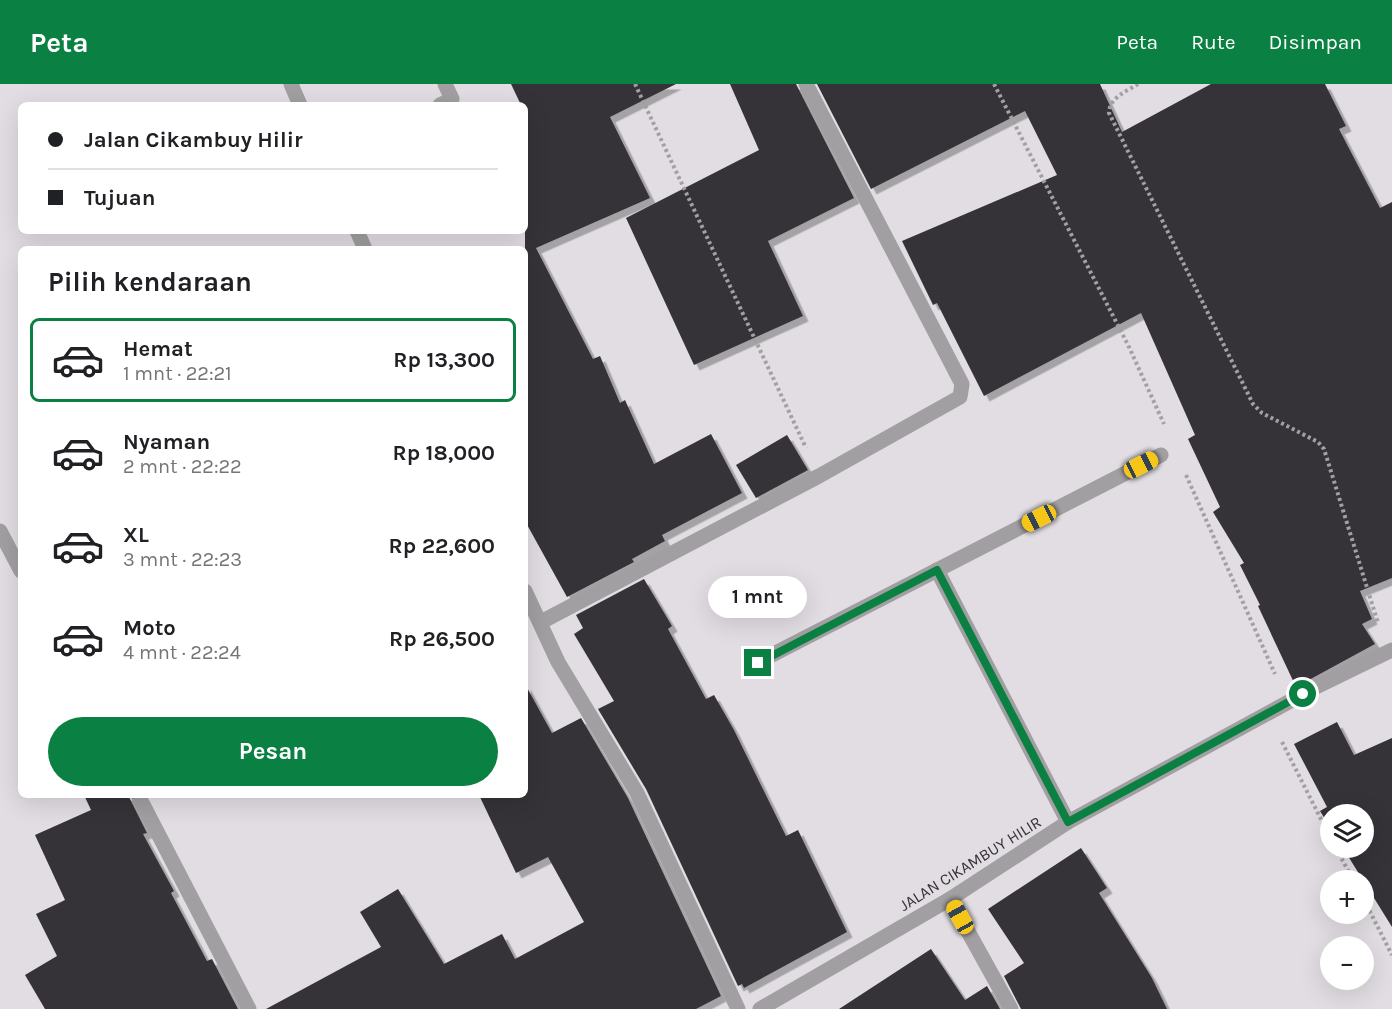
<!DOCTYPE html>
<html lang="id">
<head>
<meta charset="utf-8">
<style>
	:root { --surface:#fff; --page:#f2f2f2; --text:#202124; --muted:#757577; --line:#e0e0e0; --accent:#0b8043 }
	body { margin:0; font-family:Karla,sans-serif; background:var(--page); color:var(--text); height:100vh; display:flex; flex-direction:column; font-size:22px; white-space:nowrap }
	* { box-sizing:border-box; margin:0 }
	p { font-size:20px; color:var(--muted) }
	.icon { flex:none; width:33px; height:33px; fill:none; stroke:currentColor; stroke-width:2; stroke-linecap:round; stroke-linejoin:round }
	.map { position:relative; flex:1; overflow:hidden }
	.sheet { position:absolute; left:18px; top:162px; width:510px; height:552px; display:flex; flex-direction:column; background:var(--surface); border-radius:9px; box-shadow:0 6px 24px #0002 }
	.sheet>* { flex:none }
	.hud { position:absolute; left:18px; top:18px; width:510px; height:132px; border-radius:9px; box-shadow:0 6px 24px #0002; display:grid; align-content:center; height:132px; padding:0 30px; background:var(--surface) }
	.tools { position:absolute; left:1320px; top:720px; display:grid; gap:12px }
	.tools a { display:grid; place-items:center; width:54px; height:54px; border-radius:50%; background:var(--surface); box-shadow:0 6px 24px #0002; font-size:30px }
	.end { position:absolute; width:27px; height:27px; margin:-14px; border:8px solid #0b8043; background:#fff; box-shadow:0 0 0 3px #fff }
	.from { border-radius:50% }
	.bubble { position:absolute; height:42px; border-radius:21px; background:var(--surface); box-shadow:0 6px 24px #0002; font-size:20px; font-weight:700; line-height:42px; text-align:center }
	.car { position:absolute; width:18px; height:36px; margin:-18px -9px; border-radius:8px; box-shadow:0 0 4px 2px #0007; background:linear-gradient(#f5c518 24%,#345 0 40%,#f5c518 0 76%,#345 0 86%,#f5c518 0) }
	.hud b { display:flex; align-items:center; gap:21px; height:57px; font-size:22px }
	.hud b+b { border-top:2px solid var(--line) }
	.hud i { width:15px; height:15px; background:var(--text) }
	ul { padding:0; list-style:none }
	li { display:flex; align-items:center; gap:18px; height:84px; margin:0 12px 9px; padding:0 18px; border:3px solid transparent; border-radius:9px }
	li div { flex:1 }
	li b { display:block; font-size:22px }
	li em { font-style:normal; font-weight:700 }
	li.active { border-color:var(--accent) }
	li>.icon { width:54px; height:54px; stroke-width:1.5 }
	h2 { padding:0 30px; font-size:27px; line-height:72px }
	.action { display:flex; gap:12px; margin-top:auto; padding:12px 30px }
	.action a { flex:1; height:69px; border-radius:36px; background:var(--accent); color:#fff; font-size:24px; font-weight:700; line-height:69px; text-align:center }
	header { display:flex; align-items:center; gap:36px; box-sizing:border-box; height:84px; padding:0 30px; background:var(--accent); color:#fff }
	header strong { font-size:28px }
	nav { display:flex; gap:33px; margin-inline-start:auto; font-size:21px }
	.map>svg:first-child { display:block }
	.building { fill:#363337; filter:url(#shadow) }
	.lines { fill:none; stroke-linecap:round; stroke-linejoin:round }
	.path { stroke:#a3a0a4; stroke-width:4; stroke-dasharray:3 3; stroke-linecap:butt }
	.minor { stroke:#a19fa1; stroke-width:15 }
	.route { stroke:#0b8043; stroke-width:8 }
	.labels { text-anchor:middle; stroke-width:6; stroke-linejoin:round; paint-order:stroke }
	.street-label { font-size:16px; fill:#343335; stroke:#e1dde2 }
</style>
</head>
<body>
<header>
<strong>Peta</strong>
<nav><a>Peta</a><a>Rute</a><a>Disimpan</a></nav>
</header>
<div class="map">
<svg width="1392" height="925" viewBox="0 0 1392 925">
	<defs>
		<filter id="shadow"><feDropShadow dx="5.5" dy="5.5" stdDeviation="0" flood-color="#0004"/></filter>
	</defs>
	<rect width="100%" height="100%" fill="#e1dde2"/>
	<g class="building">
		<polygon points="511,0 676,0 610,33 650,114 536,164 593,275 600,272 620,319 625,316 654,380 711,350 742,409 662,451 665,457 632,475 634,478 567,513 525,437 525,21 521,21"/>
		<polygon points="730,0 796,0 854,114 768,157 803,232 694,281 626,134 759,66"/>
		<polygon points="817,0 1100,0 1122,48 1211,0 1325,0 1346,42 1339,45 1380,124 1392,118 1392,494 1360,507 1372,535 1362,540 1375,560 1296,603 1258,522 1260,521 1240,481 1244,479 1213,428 1220,423 1188,355 1195,351 1141,229 984,312 937,219 933,221 902,157 1057,91 1025,27 871,105"/>
		<polygon points="787,351 808,386 756,414 736,381"/>
		<polygon points="644,495 672,542 668,545 706,615 714,611 734,646 786,752 798,746 847,848 744,904 742,900 738,902 646,705 598,625 614,617 574,550 583,544 576,531"/>
		<polygon points="525,600 552,649 581,634 628,714 721,912 696,925 266,925 381,863 360,828 398,805 444,880 502,850 515,875 584,838 548,773 516,789 479,711 525,711"/>
		<polygon points="1337,638 1354,671 1392,654 1392,843 1343,764 1364,764 1364,730 1330,730 1330,743 1320,727 1327,723 1294,660"/>
		<polygon points="84,711 128,711 147,749 143,750 174,807 171,809 207,877 212,875 238,925 45,925 25,891 57,872 36,830 65,816 35,751 91,726"/>
		<polygon points="1081,764 1107,804 1099,809 1152,894 1167,925 1021,925 1004,892 1024,879 988,825"/>
		<polygon points="931,865 965,916 987,902 1000,925 839,925"/>
	</g>
	<g class="lines">
		<g class="path">
			<polyline points="635,0 806,364"/>
			<polyline points="994,0 1129,263 1164,340"/>
			<path d="M1138 0C1127 7 1109 14 1109 29L1253 320 1262 329 1318 358 1324 365 1378 539"/>
			<polyline points="1186,391 1275,590"/>
			<polyline points="1282,658 1330,753"/>
			<polyline points="1336,764 1353,796"/>
			<polyline points="1364,816 1392,871"/>
		</g>
		<g class="minor">
			<polyline points="291,0 300,21"/>
			<polyline points="440,21 452,15 445,0"/>
			<polyline points="357,147 365,165"/>
			<polyline points="0,447 21,487"/>
			<polyline points="937,486 1068,738"/>
			<polyline points="525,507 558,578 637,709 738,925"/>
			<polyline points="541,538 819,392 960,313 962,300 806,0"/>
			<polyline points="758,578 1161,371"/>
			<polyline points="138,711 249,925"/>
			<polyline points="950,815 1011,925"/>
			<polyline points="760,925 950,815 1068,738 1318,602 1392,566"/>
		</g>
	</g>
	<g class="lines">
		<polyline class="route" points="758,579 937,486 1068,738 1303,610"/>
	</g>
	<g class="labels">
		<g class="street-label">
			<text transform="translate(970 779) rotate(-32)" y="6">JALAN CIKAMBUY HILIR</text>
		</g>
	</g>
</svg>
<div class="tools">
<a><svg class="icon" aria-label="layers" viewBox="0 0 24 24"><path d="M12 4l9 5-9 5-9-5zM3 14l9 5 9-5"/></svg></a>
<a>+</a>
<a>−</a>
</div>
<i class="end from" style="left:1303px;top:610px"></i>
<i class="end" style="left:758px;top:579px"></i>
<div class="bubble" style="left:708px;top:492px;width:99px">1 mnt</div>
<i class="car" style="left:1141px;top:381px;rotate:63deg"></i>
<i class="car" style="left:1039px;top:434px;rotate:243deg"></i>
<i class="car" style="left:960px;top:833px;rotate:331deg"></i>
<div class="hud">
<b><i class="from"></i>Jalan Cikambuy Hilir</b>
<b><i></i>Tujuan</b>
</div>
<section class="sheet">
<h2>Pilih kendaraan</h2>
<ul>
<li class="active"><svg class="icon" aria-label="car" viewBox="0 0 24 24"><path d="M5 17H2v-5l4-1 3-4h7l3 4 3 1v5h-3M9 17h6M6 11h13"/><circle cx="7" cy="17" r="2"/><circle cx="17" cy="17" r="2"/></svg><div><b>Hemat</b><p>1 mnt · 22:21</p></div><em>Rp 13,300</em></li>
<li><svg class="icon" aria-label="car" viewBox="0 0 24 24"><path d="M5 17H2v-5l4-1 3-4h7l3 4 3 1v5h-3M9 17h6M6 11h13"/><circle cx="7" cy="17" r="2"/><circle cx="17" cy="17" r="2"/></svg><div><b>Nyaman</b><p>2 mnt · 22:22</p></div><em>Rp 18,000</em></li>
<li><svg class="icon" aria-label="car" viewBox="0 0 24 24"><path d="M5 17H2v-5l4-1 3-4h7l3 4 3 1v5h-3M9 17h6M6 11h13"/><circle cx="7" cy="17" r="2"/><circle cx="17" cy="17" r="2"/></svg><div><b>XL</b><p>3 mnt · 22:23</p></div><em>Rp 22,600</em></li>
<li><svg class="icon" aria-label="car" viewBox="0 0 24 24"><path d="M5 17H2v-5l4-1 3-4h7l3 4 3 1v5h-3M9 17h6M6 11h13"/><circle cx="7" cy="17" r="2"/><circle cx="17" cy="17" r="2"/></svg><div><b>Moto</b><p>4 mnt · 22:24</p></div><em>Rp 26,500</em></li>
</ul>
<div class="action"><a>Pesan</a></div>
</section>
</div>
</body>
</html>
